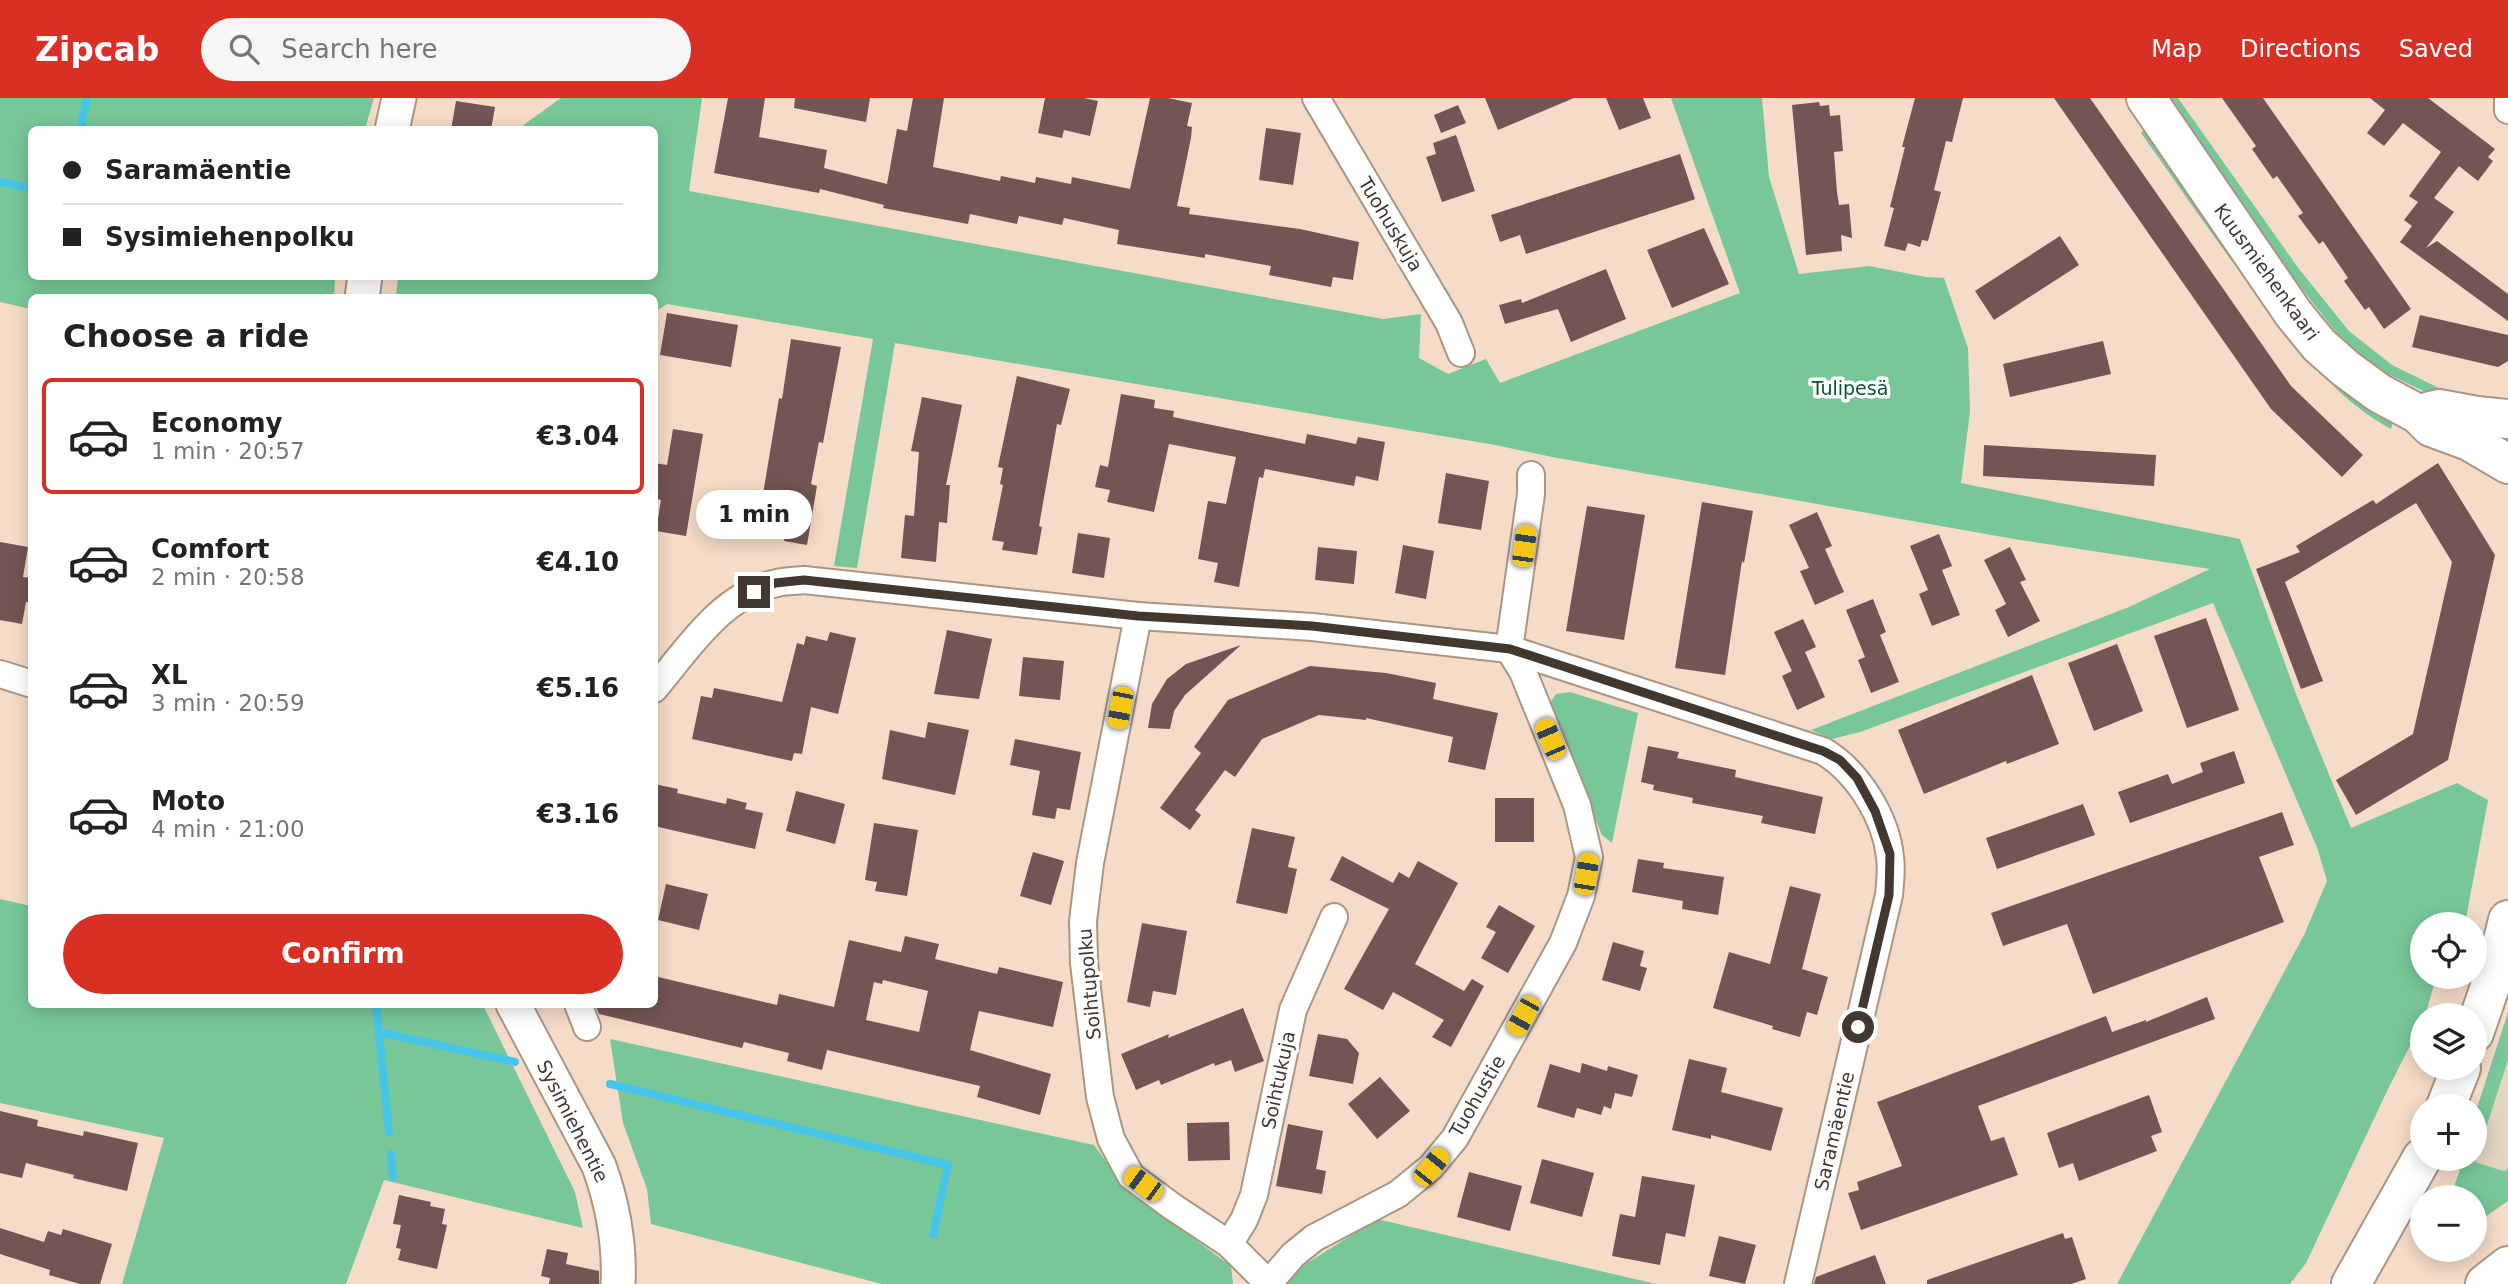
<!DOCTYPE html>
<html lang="en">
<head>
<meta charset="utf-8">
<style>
	:root { --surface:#fff; --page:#f6f6f6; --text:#222; --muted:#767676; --line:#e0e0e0; --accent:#d93025 }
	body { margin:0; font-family:"DejaVu Sans",sans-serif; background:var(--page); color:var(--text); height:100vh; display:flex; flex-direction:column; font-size:26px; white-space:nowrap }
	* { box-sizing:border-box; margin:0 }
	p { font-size:23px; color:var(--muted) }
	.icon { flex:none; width:38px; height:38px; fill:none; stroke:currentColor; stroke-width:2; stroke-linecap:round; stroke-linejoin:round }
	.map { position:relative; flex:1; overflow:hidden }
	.side { position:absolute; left:28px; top:196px; width:630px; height:714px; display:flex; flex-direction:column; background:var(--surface); border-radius:10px; box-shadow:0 4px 18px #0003 }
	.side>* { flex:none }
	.banner { position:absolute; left:28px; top:28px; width:630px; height:154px; border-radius:10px; box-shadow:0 4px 18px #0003; display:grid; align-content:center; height:154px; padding:0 35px; background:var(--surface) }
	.controls { position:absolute; left:2410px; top:814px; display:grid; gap:14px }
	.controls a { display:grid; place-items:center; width:77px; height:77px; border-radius:50%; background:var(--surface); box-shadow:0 4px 18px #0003; font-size:35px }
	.end { position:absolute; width:32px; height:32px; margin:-16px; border:9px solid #423830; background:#fff; box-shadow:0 0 0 4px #fff }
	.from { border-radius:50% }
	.bubble { position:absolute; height:49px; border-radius:24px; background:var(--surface); box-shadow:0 4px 18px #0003; font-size:23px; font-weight:800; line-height:49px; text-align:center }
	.car { position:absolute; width:21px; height:42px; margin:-21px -10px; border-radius:9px; box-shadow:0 0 5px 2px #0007; background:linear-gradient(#f5c518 24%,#345 0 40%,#f5c518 0 76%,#345 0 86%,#f5c518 0) }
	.banner b { display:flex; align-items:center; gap:24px; height:66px; font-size:26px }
	.banner b+b { border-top:2px solid var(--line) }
	.banner i { width:18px; height:18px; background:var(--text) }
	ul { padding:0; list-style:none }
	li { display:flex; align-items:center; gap:21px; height:116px; margin:0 14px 10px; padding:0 21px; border:4px solid transparent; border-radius:10px }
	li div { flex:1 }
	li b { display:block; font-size:26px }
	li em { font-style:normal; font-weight:800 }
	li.current { border-color:var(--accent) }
	li>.icon { width:63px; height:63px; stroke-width:1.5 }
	h2 { padding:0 35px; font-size:32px; line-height:84px }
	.primary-button { display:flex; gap:14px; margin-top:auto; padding:14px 35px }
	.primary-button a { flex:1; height:80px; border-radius:42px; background:var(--accent); color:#fff; font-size:28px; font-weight:800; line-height:80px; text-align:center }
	header { display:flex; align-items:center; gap:42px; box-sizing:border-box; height:98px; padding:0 35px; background:var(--accent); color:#fff }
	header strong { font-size:33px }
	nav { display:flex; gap:38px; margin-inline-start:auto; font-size:24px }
	.search { width:490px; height:63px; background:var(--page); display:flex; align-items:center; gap:18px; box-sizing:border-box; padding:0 24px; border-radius:38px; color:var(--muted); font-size:26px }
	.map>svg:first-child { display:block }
	.industrial { fill:#e2d6c2 }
	.green { fill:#78c799 }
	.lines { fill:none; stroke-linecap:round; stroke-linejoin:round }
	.stream { stroke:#47c5e9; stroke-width:8 }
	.building { fill:#725554; fill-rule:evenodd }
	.minor-casing { stroke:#ac9582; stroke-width:30 }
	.tertiary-casing { stroke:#ac9582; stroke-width:37 }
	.secondary-casing { stroke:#ac9582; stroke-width:42 }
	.motorway-casing { stroke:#ac9582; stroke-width:42 }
	.minor { stroke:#fff; stroke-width:26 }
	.tertiary { stroke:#fff; stroke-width:33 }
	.secondary { stroke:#fff; stroke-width:38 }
	.motorway { stroke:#fff; stroke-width:38 }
	.route { stroke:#423830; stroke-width:9 }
	.labels { text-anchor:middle; stroke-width:7; stroke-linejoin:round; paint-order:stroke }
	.street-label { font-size:19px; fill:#423830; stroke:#fff }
	.park-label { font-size:19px; fill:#095534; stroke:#fff }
</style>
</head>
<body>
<header>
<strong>Zipcab</strong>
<div class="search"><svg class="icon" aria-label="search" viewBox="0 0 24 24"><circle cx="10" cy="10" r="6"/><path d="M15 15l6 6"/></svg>Search here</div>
<nav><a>Map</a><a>Directions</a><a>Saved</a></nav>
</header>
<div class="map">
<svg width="2508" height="1186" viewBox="0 0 2508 1186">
	<rect width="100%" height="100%" fill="#f5dcc8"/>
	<polygon class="industrial" points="2508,962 2508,1071 2504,1073 2475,1064"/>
	<g class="green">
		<polygon points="0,0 374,0 365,31 32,32 32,178 335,179 334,199 32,200 31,211 0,204"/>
		<polygon points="561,0 702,0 689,93 1383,221 1421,216 1419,260 1448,276 1486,261 1500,285 1740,195 1671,0 1762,0 1769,79 1799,176 1869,168 1926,179 1944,180 1968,250 1970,314 1961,385 2240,441 2296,596 2351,730 2457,685 2488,702 2465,826 2422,826 2422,878 2436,879 2426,915 2422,917 2422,924 2388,991 2306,1165 2290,1186 2117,1186 2304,837 2327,783 2318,752 2213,505 1860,634 1832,641 1811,632 2129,509 2210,471 2014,441 1552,359 1495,347 895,245 857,470 834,468 873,241 667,206 655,214 654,200 396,199 398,179 654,178 654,32 518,31"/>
		<polygon points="2166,0 2178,0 2299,171 2349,233 2392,267 2441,291 2438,300 2386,275 2358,254 2335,233 2270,150"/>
		<path d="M2147 30 2393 324 2391 331C2338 302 2306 259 2270 213 2224 155 2183 94 2141 35Z"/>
		<polygon points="1570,594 1638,615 1612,745 1602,737 1548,608 1556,596"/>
		<polygon points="0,801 31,808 32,906 483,907 575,1094 583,1130 384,1082 346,1186 122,1186 164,1040 0,1005"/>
		<polygon points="2508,914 2508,962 2475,1064 2504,1073 2508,1071 2508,1103 2475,1126 2474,1099 2451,1099 2463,1061 2474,1060 2475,1016"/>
		<polygon points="610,941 1094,1047 1117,1078 1174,1126 1231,1168 1233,1186 882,1186 651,1126 647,1091 623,1025"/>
		<polygon points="1377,1121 1656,1186 1285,1186 1290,1176"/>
	</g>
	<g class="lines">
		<g class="stream">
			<polyline points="80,32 87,0"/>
			<polyline points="0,84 32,90"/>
			<polyline points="376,906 389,1034"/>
			<polyline points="379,934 515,964"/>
			<polyline points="610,986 948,1067 933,1137"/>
			<polyline points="391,1056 393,1079"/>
		</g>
	</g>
	<g class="building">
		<polygon points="728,0 765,0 759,39 827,52 824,70 887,86 897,31 907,33 913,0 944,0 933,69 1000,83 1001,78 1035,85 1036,79 1071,86 1072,79 1130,91 1150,0 1168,0 1192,5 1187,28 1192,29 1191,40 1177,108 1190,110 1189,116 1300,131 1359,144 1353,182 1333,179 1331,189 1269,177 1271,168 1205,156 1205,160 1117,146 1119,132 1064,120 1062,127 1019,118 1017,126 970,116 968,126 883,110 884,107 820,91 819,95 714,75"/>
		<polygon points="795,0 870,0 866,24 794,10"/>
		<polygon points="1045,0 1084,0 1098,3 1090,38 1064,32 1062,40 1038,35"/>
		<polygon points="1485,0 1574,0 1498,32"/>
		<polygon points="1606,0 1643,0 1651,20 1619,32"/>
		<polygon points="1915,0 1963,0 1952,44 1946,43 1934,92 1941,94 1928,143 1922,142 1920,149 1908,145 1905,153 1884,148 1894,110 1890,109 1905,49 1902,49"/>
		<polygon points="2054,0 2090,0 2291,288 2363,357 2342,379 2271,311"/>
		<polygon points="2222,0 2263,0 2411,211 2384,231 2369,209 2365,212 2344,183 2348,180 2323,143 2319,146 2298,118 2303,115 2277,78 2273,81 2252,51 2256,48"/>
		<polygon points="2370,0 2428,0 2495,51 2488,59 2493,63 2478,83 2459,68 2434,100 2454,114 2426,150 2437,143 2508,196 2508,223 2400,144 2412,128 2404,122 2418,104 2409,98 2441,54 2403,25 2384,48 2367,35 2385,12"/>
		<polygon points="456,3 495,9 491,32 451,32"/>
		<polygon points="1819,4 1820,8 1829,7 1830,18 1840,17 1843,53 1834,54 1837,94 1839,107 1849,106 1852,140 1841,137 1842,153 1806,157 1792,7"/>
		<polygon points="1458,7 1466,25 1441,35 1434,17"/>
		<polygon points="1266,30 1301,35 1293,87 1259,82"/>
		<polygon points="1456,37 1475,93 1442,104 1426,59 1436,56 1433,45"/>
		<polygon points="1680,56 1695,101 1693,102 1526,156 1520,137 1500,144 1491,117"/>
		<polygon points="1704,130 1729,186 1672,210 1647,152"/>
		<polygon points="2060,138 2079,167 1994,222 1975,193"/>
		<polygon points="1606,171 1626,221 1571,244 1558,211 1505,226 1499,207 1521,201 1522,205"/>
		<polygon points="667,215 738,227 731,269 660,257"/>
		<polygon points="2420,217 2508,237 2508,263 2498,269 2412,249"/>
		<polygon points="791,241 841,249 823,345 819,344 811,386 817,388 807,447 784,443 791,407 762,402 779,300 782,301"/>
		<polygon points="2103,243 2111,276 2010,299 2003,266"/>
		<polygon points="1017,278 1070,291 1061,327 1057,326 1039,428 1042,429 1037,457 1002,452 1004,444 992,442 1003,387 1000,386 1003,370 998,369"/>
		<polygon points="1121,296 1155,302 1154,310 1174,313 1173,319 1305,346 1307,336 1356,346 1358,339 1385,344 1378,383 1356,378 1354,388 1265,371 1263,380 1259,379 1239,489 1214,484 1218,465 1198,461 1208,403 1226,406 1236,359 1169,346 1154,414 1107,404 1110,392 1095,389 1100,367 1108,369"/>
		<polygon points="922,299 962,307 946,387 950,387 947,425 939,424 936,464 901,460 905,417 914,418 919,354 911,353"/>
		<polygon points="673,331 703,336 686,438 656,433 661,402 654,400 654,365 667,367"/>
		<polygon points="1984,347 2156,357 2154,388 1983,378"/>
		<polygon points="2438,365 2495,457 2448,662 2356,717 2336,682 2413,636 2452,464 2416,405 2285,484 2323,583 2301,591 2256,471 2300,454 2296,448 2373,402 2376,406"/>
		<polygon points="1446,375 1489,383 1481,432 1438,425"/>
		<polygon points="1702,404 1753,413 1744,465 1742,463 1725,577 1675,570"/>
		<polygon points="1587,408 1645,417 1624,542 1566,533"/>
		<polygon points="1817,414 1832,448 1825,451 1844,494 1815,507 1800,473 1809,470 1789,427"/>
		<polygon points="1078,435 1110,440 1104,480 1072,475"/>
		<polygon points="1939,436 1952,468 1942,472 1960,517 1932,528 1919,496 1928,492 1910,448"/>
		<polygon points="0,444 28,449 23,479 32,480 32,505 26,504 22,526 0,522"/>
		<polygon points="1403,447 1434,453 1426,501 1395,495"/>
		<polygon points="1318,449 1357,453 1354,486 1315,482"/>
		<polygon points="2010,449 2026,482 2020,484 2040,523 2008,539 1995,512 2006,506 1984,462"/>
		<polygon points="1873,501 1886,534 1880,537 1899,584 1871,595 1858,562 1865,559 1846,512"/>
		<polygon points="2206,520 2239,612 2187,630 2154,538"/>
		<polygon points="1803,521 1816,549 1805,554 1825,599 1797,612 1782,578 1792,573 1774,534"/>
		<polygon points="947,532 992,541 979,601 934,596"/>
		<polygon points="830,534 856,540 838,616 811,609 802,656 794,655 792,663 692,641 701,598 712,600 714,590 782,604 797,545 804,547 806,538 827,543"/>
		<polygon points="2117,546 2143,613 2094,633 2068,565"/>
		<polygon points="1241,547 1185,597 1174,613 1170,631 1148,630 1152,606 1167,581 1186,566"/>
		<polygon points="1023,559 1064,563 1060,602 1019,598"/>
		<polygon points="1310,568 1386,575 1436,585 1433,601 1498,615 1485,672 1448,664 1453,639 1366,620 1366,622 1319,617 1262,641 1235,679 1225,672 1195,712 1201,717 1190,732 1160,710 1201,655 1194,649 1228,602"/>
		<polygon points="2032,577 2059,646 2007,666 2006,663 1924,696 1898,632"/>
		<polygon points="928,624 969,632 955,697 882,681 890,632 925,640"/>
		<polygon points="1015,641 1081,654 1070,712 1057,710 1055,721 1032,717 1040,673 1010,667"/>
		<polygon points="1648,648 1679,654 1677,660 1736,672 1735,679 1823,699 1815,736 1761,725 1763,718 1692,705 1693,700 1653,692 1654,687 1641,684"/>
		<polygon points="2234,653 2245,685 2130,725 2118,694 2168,676 2172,686 2203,674 2200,665"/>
		<polygon points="654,686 678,691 677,695 726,706 727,700 747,705 745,711 763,715 755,751 654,728"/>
		<polygon points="796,693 845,706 835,746 786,733"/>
		<rect x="1495" y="700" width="39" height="44"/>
		<polygon points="2083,706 2095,737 1997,771 1986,740"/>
		<polygon points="2282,714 2294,747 2259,759 2284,824 2093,896 2067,826 2003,848 1991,815"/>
		<polygon points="874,725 918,732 907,798 875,793 877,784 865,782"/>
		<polygon points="1252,730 1295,739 1288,769 1297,771 1287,816 1236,805"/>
		<polygon points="1033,754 1064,763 1051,807 1020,798"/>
		<polygon points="1342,758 1393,785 1399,774 1409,780 1418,763 1458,785 1415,866 1464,893 1472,881 1484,888 1451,949 1432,939 1444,922 1393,894 1383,912 1344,891 1389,811 1330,782"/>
		<polygon points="1638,761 1664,765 1663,770 1724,779 1718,817 1682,811 1683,803 1632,794"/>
		<polygon points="666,786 708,796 699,832 658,822"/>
		<polygon points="1790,788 1821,796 1802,871 1828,879 1817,917 1807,914 1800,939 1772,931 1773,928 1713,910 1729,854 1770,866"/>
		<polygon points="1499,807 1535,828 1508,875 1481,860 1496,834 1486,829"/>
		<polygon points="1142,825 1187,833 1176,897 1153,893 1150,909 1127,904"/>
		<path d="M905 838 939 846 935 861 997 876 999 869 1063 884 1053 929 979 913 970 952 1051 976 1040 1017 977 999 980 988 827 952 822 972 787 963 789 955 744 944 742 950 599 916 595 906H654V878L777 907 779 896 834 909 849 842 901 854ZM883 882 928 893 919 934 866 922 874 884 882 886Z"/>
		<polygon points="1613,844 1644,853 1640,868 1647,870 1640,893 1602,882"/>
		<polygon points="2207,899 2215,921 1978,1008 1991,1043 2004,1039 2018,1077 1861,1132 1848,1095 1859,1092 1857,1084 1902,1068 1877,1004 2106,918 2112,934 2146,922 2146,924"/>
		<polygon points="1243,910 1264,963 1235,974 1231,962 1215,968 1214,965 1161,987 1159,982 1136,992 1121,956 1169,936 1168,940"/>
		<polygon points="1318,936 1347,941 1359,955 1353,986 1309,978"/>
		<polygon points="1689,961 1727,970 1721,994 1783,1010 1771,1053 1711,1037 1711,1041 1672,1032"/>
		<polygon points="1582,965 1607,973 1608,968 1638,977 1632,999 1615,995 1611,1011 1604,1008 1601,1017 1577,1010 1574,1020 1537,1009 1550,966 1580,975"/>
		<polygon points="1380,979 1410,1013 1377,1041 1348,1006"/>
		<polygon points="2149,997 2162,1034 2151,1038 2157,1053 2079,1083 2073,1065 2059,1070 2047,1035"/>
		<polygon points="0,1013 38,1022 37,1028 83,1038 84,1033 138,1045 127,1093 73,1080 74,1077 26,1065 22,1080 0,1075"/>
		<polygon points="1229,1024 1230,1062 1188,1063 1187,1025"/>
		<polygon points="1288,1026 1323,1033 1316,1071 1326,1073 1322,1096 1276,1088"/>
		<polygon points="1542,1061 1594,1075 1582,1119 1530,1105"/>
		<polygon points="1469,1074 1522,1088 1510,1133 1457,1119"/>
		<polygon points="1642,1078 1695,1087 1685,1139 1666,1135 1660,1167 1612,1158 1620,1116 1635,1119"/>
		<polygon points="399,1097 431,1104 430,1108 445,1111 442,1126 447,1127 437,1171 398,1162 401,1151 396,1150 401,1127 393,1126"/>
		<polygon points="0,1130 44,1144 48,1133 61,1137 63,1131 112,1146 100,1186 80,1186 49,1177 50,1172 0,1156"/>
		<polygon points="2063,1135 2065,1141 2072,1139 2086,1181 2071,1186 1927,1186 1927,1182"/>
		<polygon points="1719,1138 1756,1147 1745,1186 1709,1178"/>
		<polygon points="547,1151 568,1155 566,1166 599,1173 599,1186 549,1186 550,1180 541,1178"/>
		<polygon points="1875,1157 1886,1186 1814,1186 1816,1179"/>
	</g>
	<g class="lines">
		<g class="minor-casing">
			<g id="minor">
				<polyline points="1316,0 1449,225 1461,255"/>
				<polyline points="2508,0 2508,12"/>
				<polyline points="1138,518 1090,765 1083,823 1084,865 1100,999 1111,1041 1131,1078 1173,1109 1229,1146 1269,1186"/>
				<polyline points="0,576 32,586"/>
				<path d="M654 591C688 551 722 496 777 485 785 483 795 483 804 482L1138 518 1312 529 1509 551 1823 653C1857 673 1886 719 1890 759 1892 772 1890 785 1889 797L1798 1186"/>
				<polyline points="578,906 587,929"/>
				<polyline points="1229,1146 1244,1122 1254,1097 1293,912 1334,819"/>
				<polyline points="1268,1186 1293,1157 1314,1140 1398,1096 1431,1069 1455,1040 1563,845 1581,798 1589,759 1577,707 1523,574 1509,551 1531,396 1531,377"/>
			</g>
		</g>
		<g class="tertiary-casing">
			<g id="tertiary">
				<polyline points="392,32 399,0"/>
				<polyline points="362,200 365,178"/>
				<path d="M513 906 599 1068C613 1107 620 1145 618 1186"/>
			</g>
		</g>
		<g class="secondary-casing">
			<g id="secondary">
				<polyline points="2146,0 2293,215 2319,247 2345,270 2379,295 2418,316 2431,329 2469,343 2508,366"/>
				<polyline points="2430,313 2439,311 2477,318 2508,321"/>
			</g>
		</g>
		<g class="motorway-casing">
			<g id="motorway">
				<polyline points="2474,935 2496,871 2508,822"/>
				<polyline points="2446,1008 2461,970"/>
				<polyline points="2351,1186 2422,1060"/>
				<polyline points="2485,1186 2508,1168"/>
			</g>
		</g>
		<use href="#minor" class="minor"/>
		<use href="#tertiary" class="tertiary"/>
		<use href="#secondary" class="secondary"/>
		<use href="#motorway" class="motorway"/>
	</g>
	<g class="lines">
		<polyline class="route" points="754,494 775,485 804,482 1138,518 1312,528 1510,551 1823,653 1840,662 1857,680 1875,713 1890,756 1889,797 1858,929"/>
	</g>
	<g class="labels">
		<g class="street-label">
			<text transform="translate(1391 126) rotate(59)" y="7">Tuohuskuja</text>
			<text transform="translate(2267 174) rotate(54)" y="7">Kuusmiehenkaari</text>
			<text transform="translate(1089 886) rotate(-95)" y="7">Soihtupolku</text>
			<text transform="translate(1278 982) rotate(-78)" y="7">Soihtukuja</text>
			<text transform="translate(1477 998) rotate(-60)" y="7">Tuohustie</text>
			<text transform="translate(573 1023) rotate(63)" y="7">Sysimiehentie</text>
			<text transform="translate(1834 1033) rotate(-77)" y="7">Saramäentie</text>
		</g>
		<g class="park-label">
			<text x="1850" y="297">Tulipesä</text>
		</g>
	</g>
</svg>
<div class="controls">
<a><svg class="icon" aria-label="locate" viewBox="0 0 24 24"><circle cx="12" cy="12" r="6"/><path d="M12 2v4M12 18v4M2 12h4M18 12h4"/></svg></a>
<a><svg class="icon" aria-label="layers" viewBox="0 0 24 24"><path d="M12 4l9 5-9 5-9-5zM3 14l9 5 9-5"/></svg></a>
<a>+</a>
<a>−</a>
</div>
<i class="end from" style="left:1858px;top:929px"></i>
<i class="end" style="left:754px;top:494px"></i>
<div class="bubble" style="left:696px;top:392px;width:116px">1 min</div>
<i class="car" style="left:1524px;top:448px;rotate:8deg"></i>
<i class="car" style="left:1120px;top:610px;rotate:191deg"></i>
<i class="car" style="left:1550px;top:641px;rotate:337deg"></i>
<i class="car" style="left:1586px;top:776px;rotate:9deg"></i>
<i class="car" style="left:1523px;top:918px;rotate:209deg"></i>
<i class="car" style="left:1431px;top:1069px;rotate:39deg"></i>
<i class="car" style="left:1143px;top:1086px;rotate:306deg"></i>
<div class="banner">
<b><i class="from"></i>Saramäentie</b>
<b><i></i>Sysimiehenpolku</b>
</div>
<section class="side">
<h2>Choose a ride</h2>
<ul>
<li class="current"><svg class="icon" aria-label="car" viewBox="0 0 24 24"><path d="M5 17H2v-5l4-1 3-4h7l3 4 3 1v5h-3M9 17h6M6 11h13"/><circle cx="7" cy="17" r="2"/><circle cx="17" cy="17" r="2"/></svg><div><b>Economy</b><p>1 min · 20:57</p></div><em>€3.04</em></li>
<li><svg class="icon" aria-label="car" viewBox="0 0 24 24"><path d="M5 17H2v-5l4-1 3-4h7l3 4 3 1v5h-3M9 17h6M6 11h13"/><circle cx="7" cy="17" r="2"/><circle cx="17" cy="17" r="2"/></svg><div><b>Comfort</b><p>2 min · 20:58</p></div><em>€4.10</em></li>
<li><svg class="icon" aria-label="car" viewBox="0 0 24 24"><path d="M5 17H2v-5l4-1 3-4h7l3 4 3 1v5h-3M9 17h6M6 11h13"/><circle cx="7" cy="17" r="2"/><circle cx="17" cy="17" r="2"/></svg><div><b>XL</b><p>3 min · 20:59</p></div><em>€5.16</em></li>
<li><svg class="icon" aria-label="car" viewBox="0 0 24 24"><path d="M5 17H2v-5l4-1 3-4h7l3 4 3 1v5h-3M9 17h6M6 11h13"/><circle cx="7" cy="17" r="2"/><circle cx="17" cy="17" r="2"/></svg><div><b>Moto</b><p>4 min · 21:00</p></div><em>€3.16</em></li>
</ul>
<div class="primary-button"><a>Confirm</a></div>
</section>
</div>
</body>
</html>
